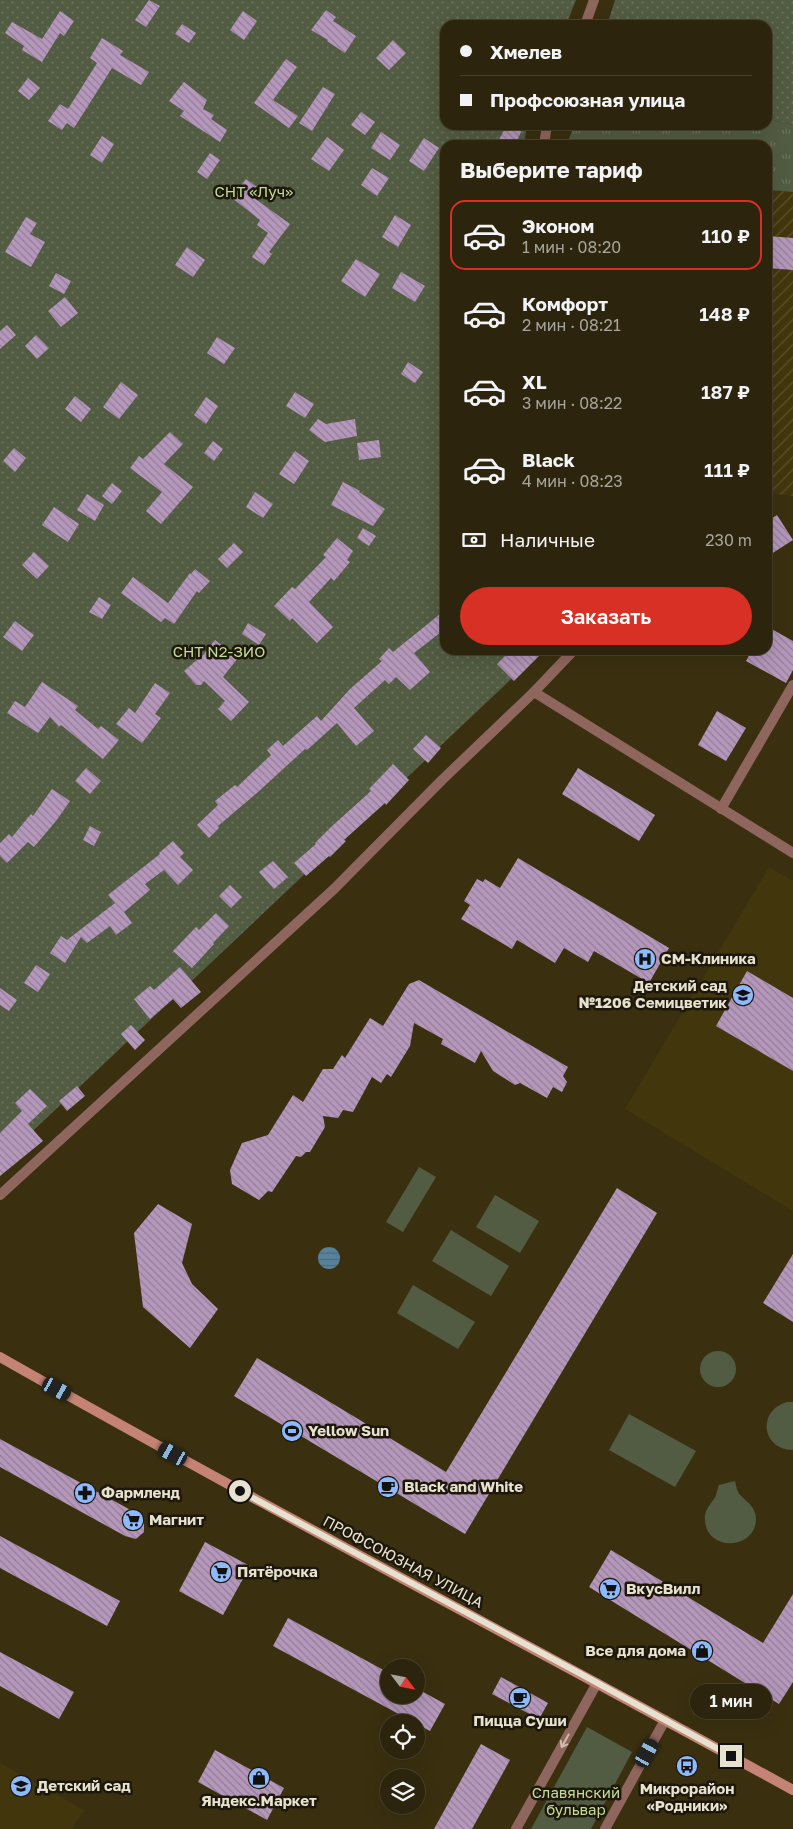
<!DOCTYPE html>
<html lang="ru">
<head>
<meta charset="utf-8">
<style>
	:root { --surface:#2c240c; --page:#342c15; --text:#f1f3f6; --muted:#a6a49d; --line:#48412d; --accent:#d93025 }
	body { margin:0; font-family:"Golos Text",sans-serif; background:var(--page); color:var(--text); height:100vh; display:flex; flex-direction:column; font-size:19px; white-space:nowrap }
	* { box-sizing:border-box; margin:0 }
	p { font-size:16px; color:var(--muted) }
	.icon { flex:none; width:28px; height:28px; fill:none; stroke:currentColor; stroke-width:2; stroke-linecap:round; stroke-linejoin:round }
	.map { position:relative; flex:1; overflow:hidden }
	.panel { position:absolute; left:440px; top:140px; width:332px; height:515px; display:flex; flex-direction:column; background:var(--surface); border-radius:15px; box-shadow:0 5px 20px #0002,0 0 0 1px var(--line) }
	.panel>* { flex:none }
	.hud { position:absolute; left:440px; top:20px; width:332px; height:110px; border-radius:15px; box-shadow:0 5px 20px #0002,0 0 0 1px var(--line); display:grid; align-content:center; height:110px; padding:0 20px; background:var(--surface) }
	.needle { width:32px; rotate:122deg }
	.controls { position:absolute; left:380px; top:1659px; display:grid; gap:10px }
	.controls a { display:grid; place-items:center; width:45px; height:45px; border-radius:50%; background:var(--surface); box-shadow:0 5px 20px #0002,0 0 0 1px var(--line); font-size:25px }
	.end { position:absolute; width:22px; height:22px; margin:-11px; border:6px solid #e7e1cf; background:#111; box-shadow:0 0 0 2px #111 }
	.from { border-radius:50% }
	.bubble { position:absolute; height:35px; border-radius:18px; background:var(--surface); box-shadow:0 5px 20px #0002,0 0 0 1px var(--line); font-size:16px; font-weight:600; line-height:35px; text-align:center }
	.car { position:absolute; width:15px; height:30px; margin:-15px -8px; border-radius:6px; box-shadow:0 0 4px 1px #0007; background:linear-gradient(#222 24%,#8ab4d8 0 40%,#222 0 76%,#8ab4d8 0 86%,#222 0) }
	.hud b { display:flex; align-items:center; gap:18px; height:48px; font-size:19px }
	.hud b+b { border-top:1px solid var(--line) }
	.hud i { width:12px; height:12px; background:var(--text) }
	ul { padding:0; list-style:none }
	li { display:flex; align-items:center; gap:15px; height:70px; margin:0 10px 8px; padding:0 10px; border:2px solid transparent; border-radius:15px }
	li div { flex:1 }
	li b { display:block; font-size:19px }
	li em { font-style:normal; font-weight:600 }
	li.active { border-color:var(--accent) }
	li>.icon { width:45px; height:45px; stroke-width:1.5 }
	h2 { padding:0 20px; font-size:22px; line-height:60px }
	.pay { display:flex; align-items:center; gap:12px; height:55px; padding:0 20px; font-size:19px }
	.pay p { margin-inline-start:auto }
	.cta { display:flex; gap:10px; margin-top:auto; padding:10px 20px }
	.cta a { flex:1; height:58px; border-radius:30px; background:var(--accent); color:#fff; font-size:20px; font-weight:600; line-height:58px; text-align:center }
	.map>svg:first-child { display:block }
	.built { fill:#42360d }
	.industrial { fill:url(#industrial-furrows) }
	.grass { fill:url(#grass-tufts) }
	.park { fill:#525c42 }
	.garden { fill:url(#garden-dots) }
	.water { fill:url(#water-rules) }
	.building { fill:url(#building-back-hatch) }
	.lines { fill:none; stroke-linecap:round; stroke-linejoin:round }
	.minor { stroke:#8f665d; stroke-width:10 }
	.secondary { stroke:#c48375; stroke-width:10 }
	.oneway { stroke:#cdbcad }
	.route { stroke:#e7e1cf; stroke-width:6 }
	.labels { text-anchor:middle; stroke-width:5; stroke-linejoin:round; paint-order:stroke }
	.park-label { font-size:15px; fill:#c2dc98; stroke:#1d180b }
	.poi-label { font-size:15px; font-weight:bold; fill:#e7e1cf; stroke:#1d180b; text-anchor:start }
	.street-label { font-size:15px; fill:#e7e1cf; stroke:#1d180b }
</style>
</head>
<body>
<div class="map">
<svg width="793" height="1829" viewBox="0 0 793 1829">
	<defs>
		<pattern id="industrial-furrows" width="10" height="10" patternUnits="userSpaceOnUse" patternTransform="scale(1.25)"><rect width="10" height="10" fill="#42360d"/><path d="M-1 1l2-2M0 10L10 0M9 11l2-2" fill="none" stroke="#5d532f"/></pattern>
		<pattern id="grass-tufts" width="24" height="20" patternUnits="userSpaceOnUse" patternTransform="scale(1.25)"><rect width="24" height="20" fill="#525c42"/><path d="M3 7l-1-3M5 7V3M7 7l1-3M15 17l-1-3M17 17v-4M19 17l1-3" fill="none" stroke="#6b735c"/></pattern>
		<pattern id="garden-dots" width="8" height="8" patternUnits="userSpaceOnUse" patternTransform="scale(1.25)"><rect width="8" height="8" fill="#525c42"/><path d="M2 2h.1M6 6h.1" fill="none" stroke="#6b735c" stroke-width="1.8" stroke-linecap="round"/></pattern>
		<pattern id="water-rules" width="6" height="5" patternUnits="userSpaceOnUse" patternTransform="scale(1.25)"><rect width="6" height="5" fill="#57819c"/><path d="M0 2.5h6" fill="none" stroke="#506976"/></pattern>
		<pattern id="building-back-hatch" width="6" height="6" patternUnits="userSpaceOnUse" patternTransform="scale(1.25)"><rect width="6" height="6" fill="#b597bc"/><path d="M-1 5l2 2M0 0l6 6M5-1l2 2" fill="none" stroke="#937e96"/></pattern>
	</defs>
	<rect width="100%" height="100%" fill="#3a3010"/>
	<g class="built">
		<polygon points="769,867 793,881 793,1211 625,1109"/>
		<polygon points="0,1763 84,1810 72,1829 0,1829"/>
	</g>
	<polygon class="industrial" points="768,190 793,192 793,496 768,493"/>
	<polygon class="grass" points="768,119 793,125 793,192 768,190 768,145 567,145 574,125 768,125"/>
	<g class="park">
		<polygon points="419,1167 436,1177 403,1232 386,1222"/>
		<polygon points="495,1195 539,1221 520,1253 476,1227"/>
		<polygon points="451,1230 509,1266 491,1296 432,1261"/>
		<polygon points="413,1285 475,1322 458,1349 397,1313"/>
		<circle cx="718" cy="1369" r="18"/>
		<path d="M787 1402H793V1450C761 1450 757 1410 787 1402Z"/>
		<polygon points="629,1414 696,1451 675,1487 609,1450"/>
		<path d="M735 1481C736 1485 737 1492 740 1495 748 1503 756 1507 756 1520 754 1551 706 1551 705 1520 704 1511 709 1506 714 1499 717 1495 717 1489 719 1485Z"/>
		<polygon points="587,1727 632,1752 591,1829 531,1829"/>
	</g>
	<g class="garden">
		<polygon points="0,0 576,0 566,25 445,25 445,125 527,125 524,145 445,145 445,650 542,650 0,1162"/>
		<polygon points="615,0 793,0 793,125 768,119 768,25 607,25"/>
	</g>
	<circle class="water" cx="329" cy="1258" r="11"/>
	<g class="building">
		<polygon points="149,0 160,6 146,27 135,20"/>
		<polygon points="326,10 336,17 333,21 356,36 345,53 327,41 328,40 311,30"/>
		<polygon points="60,11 74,21 64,36 60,33 42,62 22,50 24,46 5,33 12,22 42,39"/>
		<polygon points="243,11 257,21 244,40 230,30"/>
		<polygon points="182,24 196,33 189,43 175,34"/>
		<polygon points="102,38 123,51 120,55 149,72 141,85 112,68 74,128 67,123 62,130 48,121 60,104 68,109 97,63 90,58"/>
		<polygon points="393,40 406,53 389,70 376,58"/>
		<polygon points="286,59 297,67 273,100 298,116 289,128 254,103"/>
		<polygon points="28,78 40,88 29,100 18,91"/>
		<polygon points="184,82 207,100 203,109 214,115 211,119 227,130 220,142 180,116 184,111 169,101"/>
		<polygon points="323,87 335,94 312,131 299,123"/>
		<polygon points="361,112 375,122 365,135 351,125"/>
		<polygon points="507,125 512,125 522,130 515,145 496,145"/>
		<polygon points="381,132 400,145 390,160 371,148"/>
		<polygon points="102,136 114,144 102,163 90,155"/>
		<polygon points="327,137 344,150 329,171 311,159"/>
		<polygon points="424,138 439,148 424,171 409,161"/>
		<polygon points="210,153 220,160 207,179 197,172"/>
		<polygon points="372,168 389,178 377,196 361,185"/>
		<polygon points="246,179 261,190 254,198 290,224 269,252 272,254 264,265 252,257 268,233 257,225 260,220 232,198"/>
		<polygon points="395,215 411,225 398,247 382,237"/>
		<polygon points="26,217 37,223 30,234 45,242 31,267 5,252"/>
		<polygon points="768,236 793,238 793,270 768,268"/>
		<polygon points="187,247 205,260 193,277 175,265"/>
		<polygon points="356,259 380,274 365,297 341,281"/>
		<polygon points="401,272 425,286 415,302 392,288"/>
		<polygon points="56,273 71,281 64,294 49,286"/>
		<polygon points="65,297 78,313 61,327 48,311"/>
		<polygon points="7,325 16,335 0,349 0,331"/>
		<polygon points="36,335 49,348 37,359 25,346"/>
		<polygon points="217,337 235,348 224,364 207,353"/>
		<polygon points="408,362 423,372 415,383 401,374"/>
		<polygon points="121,382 138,395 119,419 103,407"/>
		<polygon points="295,392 314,404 305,418 286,406"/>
		<polygon points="75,396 91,409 81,422 65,409"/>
		<polygon points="206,397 218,406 206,424 194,415"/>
		<polygon points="318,419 326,424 355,419 357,436 325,442 309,430"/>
		<polygon points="170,432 183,444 164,464 193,487 161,524 146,511 162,492 130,468 139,456 143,459"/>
		<polygon points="379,440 381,457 359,460 357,443"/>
		<polygon points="213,441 223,449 214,461 204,453"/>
		<polygon points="14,448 26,458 15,472 3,461"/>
		<polygon points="295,451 309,461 294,484 279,474"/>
		<polygon points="343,482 360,491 359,492 385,509 373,526 331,505"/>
		<polygon points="112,483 122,491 112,504 102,496"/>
		<polygon points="255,492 273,504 263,518 246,507"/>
		<polygon points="87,494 104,505 95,521 77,510"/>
		<polygon points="54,507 79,524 68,542 42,525"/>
		<polygon points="777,515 793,540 768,556 768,521"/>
		<polygon points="363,528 376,536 369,546 357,538"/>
		<polygon points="337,538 353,551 347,560 350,562 334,581 331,578 309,602 333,627 317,643 292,618 290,621 274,606 292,587 295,589 326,557 323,555"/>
		<polygon points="234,543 243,552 227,568 218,559"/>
		<polygon points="34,552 49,566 37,579 22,565"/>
		<polygon points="195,569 210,581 199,593 197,591 174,624 165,618 161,622 121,593 133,577 168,603 190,573 191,574"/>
		<polygon points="99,597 111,605 102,619 89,612"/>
		<polygon points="445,610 445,629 414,653 430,672 410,690 396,677 389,684 385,680 354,708 374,731 356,746 337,723 307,750 305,749 257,793 218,826 219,828 209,838 197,825 218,805 215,801 235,785 237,787 271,755 267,750 278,740 283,746 317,716 321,721 350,689 382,661 379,659 389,648 393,652"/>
		<polygon points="15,621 34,635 22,651 3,637"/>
		<polygon points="248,623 266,634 259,645 242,634"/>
		<polygon points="768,627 793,641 793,670 786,683 746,661 752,650 768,650"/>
		<polygon points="215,640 238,658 223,677 249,702 231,721 218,709 225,701 204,681 201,685 196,685 184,671 204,654"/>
		<polygon points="511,650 545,650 514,681 497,664"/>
		<polygon points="42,682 78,706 75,710 98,729 101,726 119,740 103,759 61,725 59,727 50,717 38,733 7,713 15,701 25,707"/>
		<polygon points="155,683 170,693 155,714 161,718 142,743 116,724 129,708 135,713"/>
		<polygon points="717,711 746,728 726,761 698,745"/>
		<polygon points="426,735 441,748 428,763 413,749"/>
		<polygon points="393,764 409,780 386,805 385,803 344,840 346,841 330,857 329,856 306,876 294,863 316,844 315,843 331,827 371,791 369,789"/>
		<polygon points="86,768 101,781 90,794 75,781"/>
		<polygon points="578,768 655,815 639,841 562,794"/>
		<polygon points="52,789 70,801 56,821 34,847 28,842 7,863 0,856 0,843 9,834 12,837 31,814 33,816"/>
		<polygon points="90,826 101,832 94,846 83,840"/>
		<polygon points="173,841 184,853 180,857 193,870 178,885 164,870 145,884 150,890 124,912 132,923 116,935 110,926 87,943 81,937 65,963 50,953 61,936 67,940 115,903 108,895 160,854 159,853"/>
		<polygon points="518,858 669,948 649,983 594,951 588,962 564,948 555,963 517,940 512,949 461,919 470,905 464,901 477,879 483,882 485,879 500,888"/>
		<polygon points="273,861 288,877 274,889 259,872"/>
		<polygon points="230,885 242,897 231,908 219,896"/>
		<polygon points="216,913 229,926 213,943 214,944 192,968 173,951 196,927 199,930"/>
		<polygon points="36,965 50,974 38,992 24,983"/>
		<polygon points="180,967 201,992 181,1008 173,999 150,1019 134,999 150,986 154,990"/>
		<polygon points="747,971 793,998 793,1071 716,1026"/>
		<polygon points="419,980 568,1067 563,1076 567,1082 562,1092 553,1087 547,1098 520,1083 515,1085 493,1071 481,1051 475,1063 441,1044 443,1039 414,1023 410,1046 391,1077 387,1074 381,1083 372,1077 353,1112 343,1110 338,1118 323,1116 325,1127 310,1152 306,1152 301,1157 296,1156 272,1192 268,1191 259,1200 232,1184 230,1170 242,1143 268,1135 293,1095 303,1102 323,1069 333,1069 342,1055 345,1058 370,1018 383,1026 409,984"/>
		<polygon points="0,988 17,1000 9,1011 0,1005"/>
		<polygon points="131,1025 145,1040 135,1050 121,1034"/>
		<polygon points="77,1086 85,1096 67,1111 59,1101"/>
		<polygon points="30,1089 47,1106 28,1124 43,1141 0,1176 0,1133 22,1111 15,1103"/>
		<polygon points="617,1188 657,1213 465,1534 234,1396 257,1358 446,1472"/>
		<polygon points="158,1204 192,1224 182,1263 192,1284 218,1309 190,1348 143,1307 134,1233"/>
		<polygon points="793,1254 793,1322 763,1303"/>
		<polygon points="0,1439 138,1514 144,1521 144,1532 136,1539 125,1536 0,1467"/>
		<polygon points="0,1536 120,1601 107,1626 0,1568"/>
		<polygon points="205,1542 250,1566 223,1615 179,1591"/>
		<polygon points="611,1550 763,1643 793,1594 793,1682 779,1704 589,1587"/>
		<polygon points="288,1618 389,1673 389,1695 416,1695 416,1688 445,1704 430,1731 273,1646"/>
		<polygon points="0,1652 74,1692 59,1719 0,1686"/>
		<polygon points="501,1677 548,1703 539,1719 492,1694"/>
		<polygon points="481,1744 510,1760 472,1829 434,1829"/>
		<polygon points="215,1750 284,1788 267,1820 198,1782"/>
	</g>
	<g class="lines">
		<g class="minor">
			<polyline points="585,25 594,0"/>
			<polyline points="544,145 547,125"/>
			<polyline points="534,692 793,853"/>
			<polyline points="721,809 793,685"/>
			<polyline points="0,1195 334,889 442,780 534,692 574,650"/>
			<polyline points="516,1829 597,1683"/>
			<polyline points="605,1829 665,1720"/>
		</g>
		<path class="secondary" d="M0 1357C262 1506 529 1645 793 1790"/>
	</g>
	<defs><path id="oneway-shaft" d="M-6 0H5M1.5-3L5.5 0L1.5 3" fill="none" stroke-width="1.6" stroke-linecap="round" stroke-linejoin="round" transform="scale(1.25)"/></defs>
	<use class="oneway" href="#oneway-shaft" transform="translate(565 1741) rotate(119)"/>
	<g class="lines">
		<polyline class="route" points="240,1491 581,1674 731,1756"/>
	</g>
	<defs>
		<g id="hospital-disc" transform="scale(1.125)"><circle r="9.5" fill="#8eb9fc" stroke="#1d180b"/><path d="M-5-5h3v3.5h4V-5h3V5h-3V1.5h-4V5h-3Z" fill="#111"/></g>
		<g id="school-disc" transform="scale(1.125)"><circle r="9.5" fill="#8eb9fc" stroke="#1d180b"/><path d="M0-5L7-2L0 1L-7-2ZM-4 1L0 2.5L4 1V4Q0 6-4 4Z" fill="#111"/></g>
		<g id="stadium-disc" transform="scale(1.125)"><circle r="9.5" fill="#8eb9fc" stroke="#1d180b"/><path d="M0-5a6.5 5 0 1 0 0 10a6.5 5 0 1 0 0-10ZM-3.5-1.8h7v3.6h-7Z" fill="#111"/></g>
		<g id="cafe-disc" transform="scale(1.125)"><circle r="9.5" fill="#8eb9fc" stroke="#1d180b"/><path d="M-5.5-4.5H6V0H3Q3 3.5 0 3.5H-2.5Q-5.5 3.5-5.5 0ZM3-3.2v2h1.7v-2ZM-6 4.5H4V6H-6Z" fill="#111"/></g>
		<g id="pharmacy-disc" transform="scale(1.125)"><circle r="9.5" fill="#8eb9fc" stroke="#1d180b"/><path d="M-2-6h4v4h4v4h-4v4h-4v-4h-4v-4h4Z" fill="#111"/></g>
		<g id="supermarket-disc" transform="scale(1.125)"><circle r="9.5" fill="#8eb9fc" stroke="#1d180b"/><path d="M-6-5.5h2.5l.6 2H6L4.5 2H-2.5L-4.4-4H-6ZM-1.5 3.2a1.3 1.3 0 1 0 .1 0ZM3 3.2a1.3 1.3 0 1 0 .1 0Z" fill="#111"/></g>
		<g id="shop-disc" transform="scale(1.125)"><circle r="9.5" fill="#8eb9fc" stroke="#1d180b"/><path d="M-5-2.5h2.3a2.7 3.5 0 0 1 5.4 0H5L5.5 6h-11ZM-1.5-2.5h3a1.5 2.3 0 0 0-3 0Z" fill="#111"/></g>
		<g id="bus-disc" transform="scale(1.125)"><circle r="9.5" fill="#8eb9fc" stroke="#1d180b"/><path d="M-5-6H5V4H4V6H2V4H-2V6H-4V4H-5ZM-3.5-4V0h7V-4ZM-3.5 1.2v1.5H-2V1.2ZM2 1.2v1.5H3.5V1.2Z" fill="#111"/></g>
	</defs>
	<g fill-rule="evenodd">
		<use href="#hospital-disc" x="645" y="959"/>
		<use href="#school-disc" x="743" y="995"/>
		<use href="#stadium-disc" x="292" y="1431"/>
		<use href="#cafe-disc" x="388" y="1487"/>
		<use href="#pharmacy-disc" x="85" y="1493"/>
		<use href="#supermarket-disc" x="133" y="1520"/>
		<use href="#supermarket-disc" x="221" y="1572"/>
		<use href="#supermarket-disc" x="610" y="1589"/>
		<use href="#shop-disc" x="702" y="1651"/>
		<use href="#cafe-disc" x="520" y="1698"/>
		<use href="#bus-disc" x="687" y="1766"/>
		<use href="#shop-disc" x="259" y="1778"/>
		<use href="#school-disc" x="21" y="1786"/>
	</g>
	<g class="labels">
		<g class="park-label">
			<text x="254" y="197">СНТ «Луч»</text>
			<text x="219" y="657">СНТ N2-ЗИО</text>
			<text x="576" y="1798">Славянский<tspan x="576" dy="17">бульвар</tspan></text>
		</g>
		<g class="poi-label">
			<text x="661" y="964">СМ-Клиника</text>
			<text x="727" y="991" text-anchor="end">Детский сад<tspan x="727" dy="17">№1206 Семицветик</tspan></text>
			<text x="308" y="1436">Yellow Sun</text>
			<text x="404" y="1492">Black and White</text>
			<text x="101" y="1498">Фармленд</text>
			<text x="149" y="1525">Магнит</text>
			<text x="237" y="1577">Пятёрочка</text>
			<text x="626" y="1594">ВкусВилл</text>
			<text x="686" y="1656" text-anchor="end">Все для дома</text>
			<text x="520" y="1726" text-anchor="middle">Пицца Суши</text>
			<text x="37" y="1791">Детский сад</text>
			<text x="687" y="1794" text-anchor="middle">Микрорайон<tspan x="687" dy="17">«Родники»</tspan></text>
			<text x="259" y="1806" text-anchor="middle">Яндекс.Маркет</text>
		</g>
		<g class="street-label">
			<text transform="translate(403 1562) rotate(28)" y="5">ПРОФСОЮЗНАЯ УЛИЦА</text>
		</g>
	</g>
</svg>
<div class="controls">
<a><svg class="needle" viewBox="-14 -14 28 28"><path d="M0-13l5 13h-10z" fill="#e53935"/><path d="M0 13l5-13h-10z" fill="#a6a49d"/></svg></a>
<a><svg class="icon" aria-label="locate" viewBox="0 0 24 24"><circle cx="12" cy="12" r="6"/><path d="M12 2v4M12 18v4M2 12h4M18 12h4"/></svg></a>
<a><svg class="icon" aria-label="layers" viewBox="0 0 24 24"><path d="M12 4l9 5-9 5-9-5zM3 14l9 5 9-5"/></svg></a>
</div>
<i class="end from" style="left:240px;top:1491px"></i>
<i class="end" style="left:731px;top:1756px"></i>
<div class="bubble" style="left:690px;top:1684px;width:82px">1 мин</div>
<i class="car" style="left:57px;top:1389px;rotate:119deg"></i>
<i class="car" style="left:173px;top:1454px;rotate:299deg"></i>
<i class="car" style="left:647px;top:1753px;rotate:29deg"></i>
<div class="hud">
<b><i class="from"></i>Хмелев</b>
<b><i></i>Профсоюзная улица</b>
</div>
<section class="panel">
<h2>Выберите тариф</h2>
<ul>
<li class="active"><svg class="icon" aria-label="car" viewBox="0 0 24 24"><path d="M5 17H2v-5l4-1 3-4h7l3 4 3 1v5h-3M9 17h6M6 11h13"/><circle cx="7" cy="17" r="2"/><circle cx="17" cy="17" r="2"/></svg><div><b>Эконом</b><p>1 мин · 08:20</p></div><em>110 ₽</em></li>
<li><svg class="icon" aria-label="car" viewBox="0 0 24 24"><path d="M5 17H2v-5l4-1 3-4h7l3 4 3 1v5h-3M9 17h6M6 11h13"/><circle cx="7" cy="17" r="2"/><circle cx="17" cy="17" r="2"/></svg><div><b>Комфорт</b><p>2 мин · 08:21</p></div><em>148 ₽</em></li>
<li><svg class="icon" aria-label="car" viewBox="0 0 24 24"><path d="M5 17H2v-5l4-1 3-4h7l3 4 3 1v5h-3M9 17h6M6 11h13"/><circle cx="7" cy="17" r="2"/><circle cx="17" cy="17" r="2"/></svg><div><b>XL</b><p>3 мин · 08:22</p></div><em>187 ₽</em></li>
<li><svg class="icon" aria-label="car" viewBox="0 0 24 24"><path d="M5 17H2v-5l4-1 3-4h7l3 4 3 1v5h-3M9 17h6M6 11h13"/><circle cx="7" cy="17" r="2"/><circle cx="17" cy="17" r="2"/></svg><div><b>Black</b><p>4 мин · 08:23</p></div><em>111 ₽</em></li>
</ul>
<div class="pay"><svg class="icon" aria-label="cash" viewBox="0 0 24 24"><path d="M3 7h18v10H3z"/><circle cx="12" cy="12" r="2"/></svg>Наличные<p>230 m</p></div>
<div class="cta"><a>Заказать</a></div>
</section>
</div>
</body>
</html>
